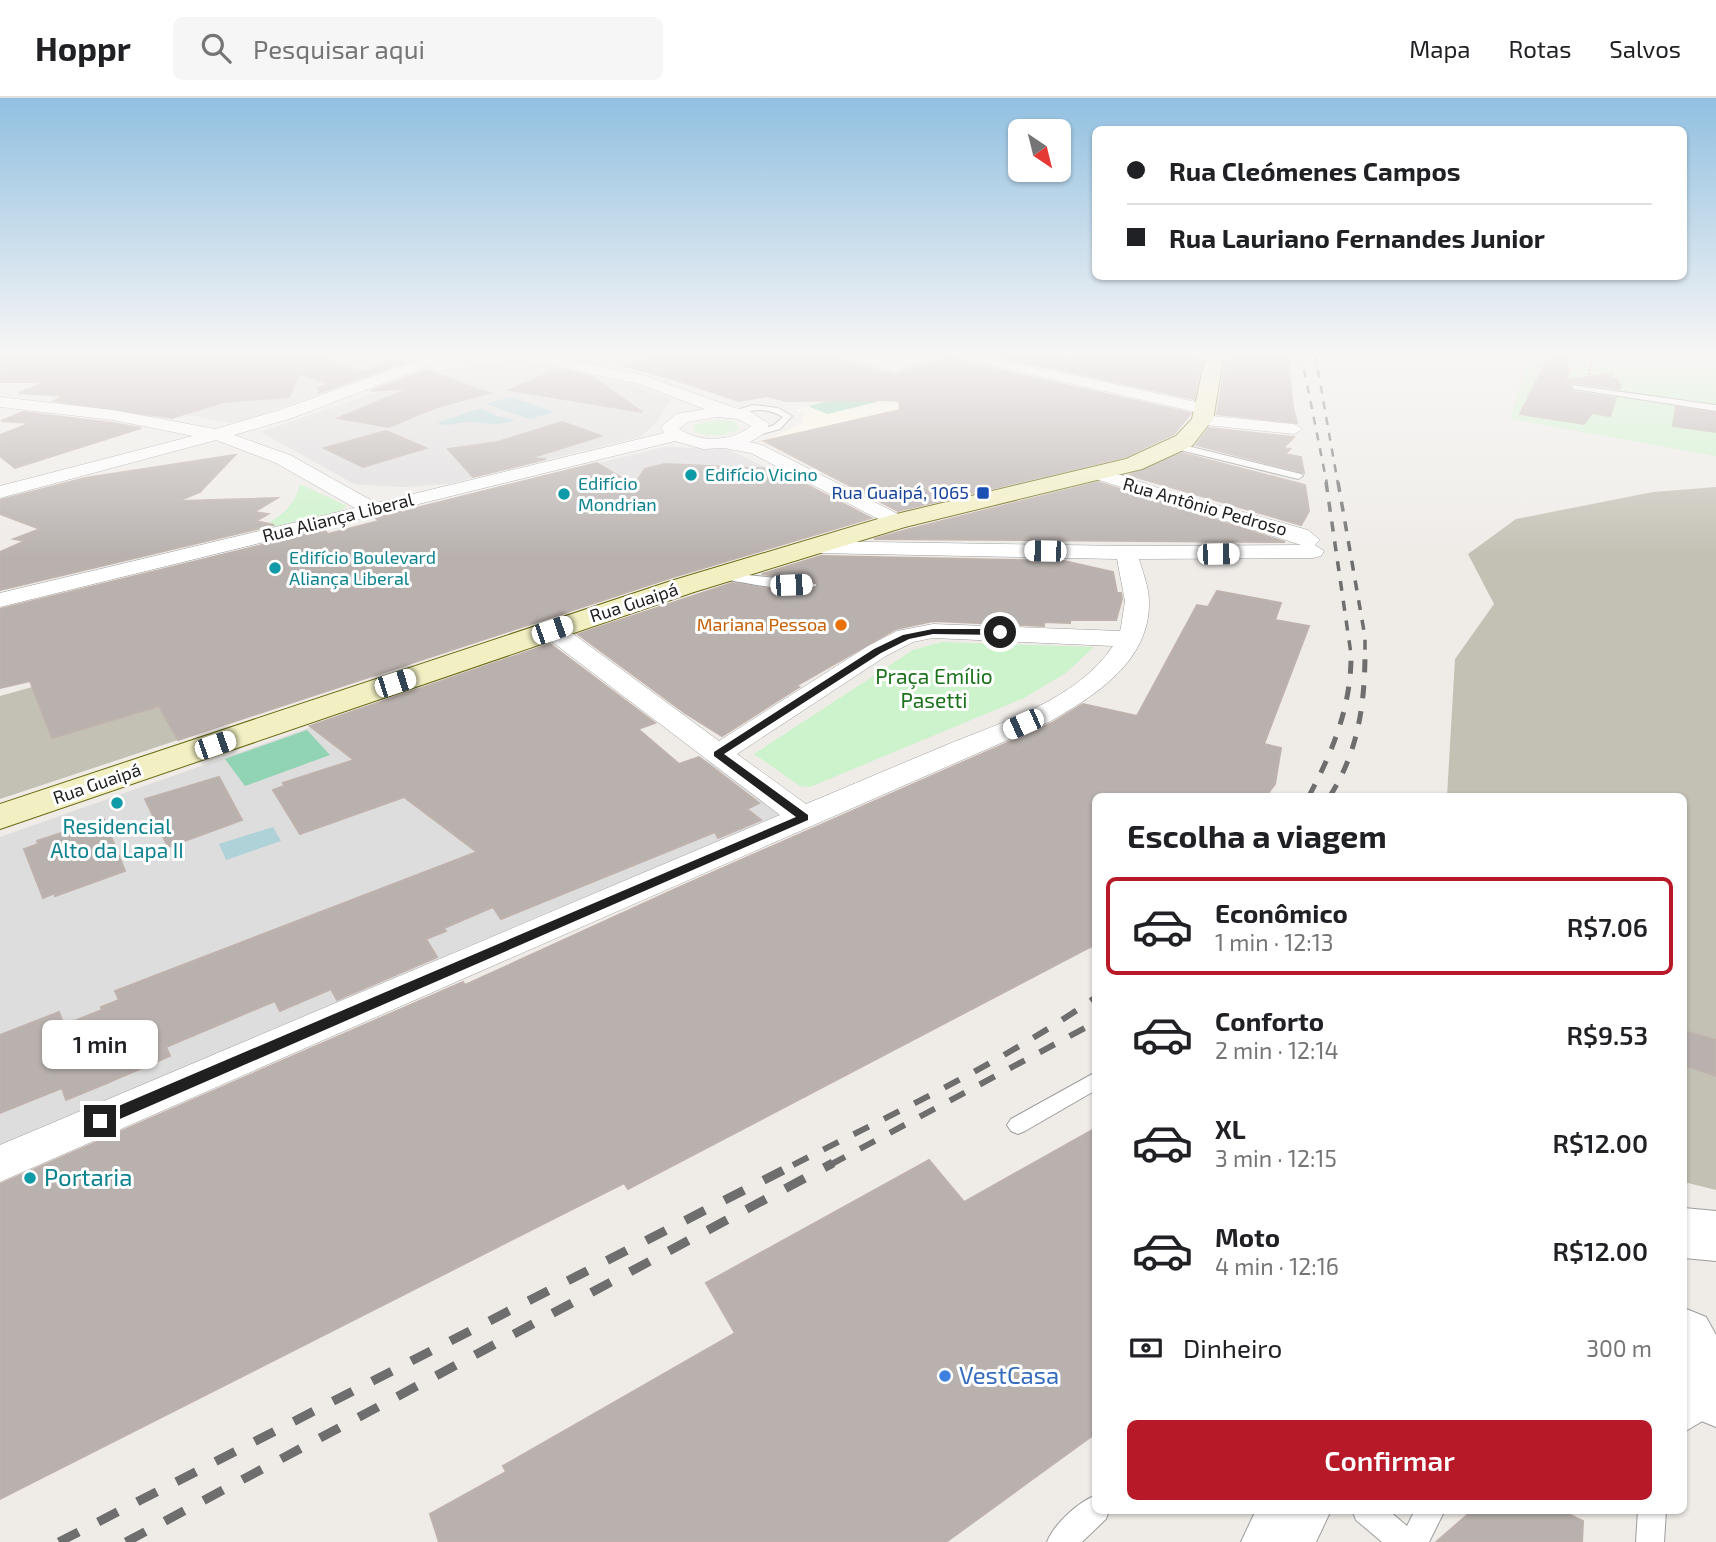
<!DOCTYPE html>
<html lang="pt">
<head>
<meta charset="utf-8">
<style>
	:root { --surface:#fff; --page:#f6f6f6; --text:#202124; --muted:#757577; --line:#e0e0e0; --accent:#b71929 }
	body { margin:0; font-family:"Exo 2",sans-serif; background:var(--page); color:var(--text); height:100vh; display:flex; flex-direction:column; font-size:26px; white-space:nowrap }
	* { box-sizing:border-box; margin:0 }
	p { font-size:23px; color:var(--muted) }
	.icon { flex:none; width:38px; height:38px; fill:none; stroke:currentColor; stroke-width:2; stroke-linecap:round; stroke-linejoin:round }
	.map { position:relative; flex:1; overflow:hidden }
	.drawer { position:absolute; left:1092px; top:695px; width:595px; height:721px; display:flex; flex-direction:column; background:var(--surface); border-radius:10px; box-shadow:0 2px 5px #0004 }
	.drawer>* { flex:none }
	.top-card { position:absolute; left:1092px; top:28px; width:595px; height:154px; border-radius:10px; box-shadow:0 2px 5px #0004; display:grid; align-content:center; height:154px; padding:0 35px; background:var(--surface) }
	.needle { width:46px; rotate:145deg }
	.tools { position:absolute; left:1008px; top:21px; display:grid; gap:14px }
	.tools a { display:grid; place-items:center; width:63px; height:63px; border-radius:10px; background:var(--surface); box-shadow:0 2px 5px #0004; font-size:35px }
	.end { position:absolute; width:32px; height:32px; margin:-16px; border:9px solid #202020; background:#fff; box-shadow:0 0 0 4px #fff }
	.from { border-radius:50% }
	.bubble { position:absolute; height:49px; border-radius:10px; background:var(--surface); box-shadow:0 2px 5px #0004; font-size:23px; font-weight:600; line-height:49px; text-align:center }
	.car { position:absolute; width:21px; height:42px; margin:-21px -10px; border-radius:9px; box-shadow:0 0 5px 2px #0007; background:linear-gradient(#fff 24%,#345 0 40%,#fff 0 76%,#345 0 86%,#fff 0) }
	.top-card b { display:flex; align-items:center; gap:24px; height:66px; font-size:26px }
	.top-card b+b { border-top:2px solid var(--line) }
	.top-card i { width:18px; height:18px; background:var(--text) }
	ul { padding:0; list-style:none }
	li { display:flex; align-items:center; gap:21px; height:98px; margin:0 14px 10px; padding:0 21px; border:4px solid transparent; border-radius:10px }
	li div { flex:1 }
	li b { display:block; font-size:26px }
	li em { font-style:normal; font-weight:600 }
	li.current { border-color:var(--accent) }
	li>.icon { width:63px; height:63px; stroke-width:1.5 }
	h2 { padding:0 35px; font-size:32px; line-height:84px }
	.pay { display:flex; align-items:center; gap:18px; height:77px; padding:0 35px; font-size:26px }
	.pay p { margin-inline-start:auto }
	.cta { display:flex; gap:14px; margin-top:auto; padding:14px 35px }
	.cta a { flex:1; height:80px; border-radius:10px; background:var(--accent); color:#fff; font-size:28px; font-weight:600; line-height:80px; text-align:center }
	header { display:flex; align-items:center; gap:42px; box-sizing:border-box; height:98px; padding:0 35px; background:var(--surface); border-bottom:2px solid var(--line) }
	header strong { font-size:33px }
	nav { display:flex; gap:38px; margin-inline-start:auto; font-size:24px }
	.search { width:490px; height:63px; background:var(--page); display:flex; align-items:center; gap:18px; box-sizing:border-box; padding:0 24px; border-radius:10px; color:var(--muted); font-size:26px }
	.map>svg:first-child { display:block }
	.residential { fill:#dedddd }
	.education { fill:#fbf9e5 }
	.military { fill:#efe0dd }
	.construction { fill:#c3c1b4 }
	.park { fill:#ccf3cb }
	.pitch { fill:#90d4b3 }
	.water { fill:#aed2d7 }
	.building { fill:#b8b1ae; stroke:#bfb2ac; stroke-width:2 }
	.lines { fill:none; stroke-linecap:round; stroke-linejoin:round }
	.service-casing { stroke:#9d9d9d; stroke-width:2 }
	.minor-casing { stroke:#9d9d9d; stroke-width:1 }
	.tertiary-casing { stroke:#9d9d9d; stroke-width:2 }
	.secondary-casing { stroke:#6b6b13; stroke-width:2 }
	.path { stroke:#e97f7f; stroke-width:2.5; stroke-dasharray:2 2; stroke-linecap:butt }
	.service { fill:#fff; fill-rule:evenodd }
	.minor { fill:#fff; fill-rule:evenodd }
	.tertiary { fill:#fff; fill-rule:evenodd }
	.secondary { fill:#f2f0c3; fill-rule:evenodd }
	.rail-far4 { stroke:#6e6e6e; stroke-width:2.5; stroke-dasharray:8 8; stroke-linecap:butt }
	.rail-far3 { stroke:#6e6e6e; stroke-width:3.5; stroke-dasharray:10 10; stroke-linecap:butt }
	.rail-far2 { stroke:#6e6e6e; stroke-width:5; stroke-dasharray:13 13; stroke-linecap:butt }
	.rail-far1 { stroke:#6e6e6e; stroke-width:6; stroke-dasharray:17 17; stroke-linecap:butt }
	.rail { stroke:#6e6e6e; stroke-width:9; stroke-dasharray:22 22; stroke-linecap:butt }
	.route { fill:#202020 }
	.culture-dot { fill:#0f9aa8; stroke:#fff; stroke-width:2.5 }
	.transit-dot { fill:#1a4fb4; stroke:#fff; stroke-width:2.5 }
	.food-dot { fill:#e8710a; stroke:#fff; stroke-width:2.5 }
	.shop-dot { fill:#3f7fe0; stroke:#fff; stroke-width:2.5 }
	.labels { text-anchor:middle; stroke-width:6; stroke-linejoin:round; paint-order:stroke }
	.far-culture-label { font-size:18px; fill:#0d838f; stroke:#fff; text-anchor:start }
	.far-transit-label { font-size:18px; fill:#164399; stroke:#fff; text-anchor:end }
	.far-street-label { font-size:18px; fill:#202020; stroke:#fff }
	.far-food-label { font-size:18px; fill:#c56008; stroke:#fff; text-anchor:end }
	.park-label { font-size:21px; fill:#1b721a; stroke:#fff }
	.culture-label { font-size:21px; fill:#0d838f; stroke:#fff }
	.near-culture-label { font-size:24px; fill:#0d838f; stroke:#fff; text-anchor:start }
	.near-shop-label { font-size:24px; fill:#366cbe; stroke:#fff; text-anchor:start }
</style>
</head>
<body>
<header>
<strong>Hoppr</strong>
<div class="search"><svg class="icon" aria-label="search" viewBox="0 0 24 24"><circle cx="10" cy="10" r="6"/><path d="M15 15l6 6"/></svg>Pesquisar aqui</div>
<nav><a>Mapa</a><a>Rotas</a><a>Salvos</a></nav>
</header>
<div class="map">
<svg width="1716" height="1444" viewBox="0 0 1716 1444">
	<rect width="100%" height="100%" fill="#efece8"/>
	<g class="residential">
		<polygon points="0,256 388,256 411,263 247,322 231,325 130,306 176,289 0,276"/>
		<polygon points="513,261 627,285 672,301 655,326 640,339 448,386 402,389 354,386 261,334 445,271 492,267"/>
		<polygon points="665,349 727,351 782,377 669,408 598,365"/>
		<polygon points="311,629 477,754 710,661 786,717 539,818 0,1047 0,739"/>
	</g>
	<polygon class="education" points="859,295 895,305 997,331 817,371 763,344 803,324 803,316 794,312"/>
	<polygon class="military" points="571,256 664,256 625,268"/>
	<g class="construction">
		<polygon points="1716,389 1716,1092 1684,1084 1684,698 1447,698 1455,561 1494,506 1468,456 1516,421 1653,394"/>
		<polygon points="133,561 178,642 0,701 0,598"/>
	</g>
	<g class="park">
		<polygon points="1531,256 1716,256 1716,358 1510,321"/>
		<path d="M719 322 735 324 739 330C727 339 707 340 693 332L696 326Z"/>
		<path d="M300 386 347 408 340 413 254 433C276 421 294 412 300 386Z"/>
		<polygon points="942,544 1094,549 1066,575 1024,600 810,689 800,688 754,656 913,552"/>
	</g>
	<g class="pitch">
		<polygon points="858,296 877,304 827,316 808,308"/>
		<polygon points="307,632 330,657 245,688 225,661"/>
	</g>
	<g class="water">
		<polygon points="511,299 554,314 530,321 486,306"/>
		<path d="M481 310 496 318 515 322C499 329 486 325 470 324 455 323 453 330 437 325Z"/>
		<polygon points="273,729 281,743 226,762 219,746"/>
	</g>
	<g class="building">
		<polygon points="0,256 204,256 252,260 251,256 327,256 329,263 363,274 393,263 403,265 319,295 318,290 330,286 299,276 289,299 223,304 172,320 54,303 65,298 19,295 46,284 0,284"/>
		<polygon points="664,256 836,256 840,262 894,276 943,262 950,256 958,263 1191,315 1174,336 1125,359 898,413 764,343 900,312 899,302 786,303 767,298 739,303 669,280 624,268"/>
		<polygon points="987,256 1042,256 1072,261 1076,256 1119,256 1202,261 1194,301"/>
		<polygon points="1232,256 1287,256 1293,309 1297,325 1217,316 1226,263 1230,263"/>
		<polygon points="1550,256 1571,256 1565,270 1570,271 1565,283 1612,275 1611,280 1618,282 1617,286 1621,287 1620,291 1571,284 1568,287 1574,294 1616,300 1610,318 1592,315 1584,326 1520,316"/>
		<polygon points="558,271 591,278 642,314 509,292"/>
		<polygon points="426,272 489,295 434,310 389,329 338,320 411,290 371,293"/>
		<polygon points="1676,309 1716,315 1716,334 1673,328"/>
		<polygon points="23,314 113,325 141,330 15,370 0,358 0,337 31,325 1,323"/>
		<polygon points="562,324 601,338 530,360 546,361 473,379 448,351 498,344"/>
		<polygon points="1209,330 1294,339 1283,350 1290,351 1285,356 1301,359 1304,375 1196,347"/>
		<polygon points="386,333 426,350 363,369 324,350"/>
		<polygon points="1182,355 1305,387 1309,413 1301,427 1129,377"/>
		<polygon points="235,357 200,394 178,403 277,400 254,414 268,416 256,423 274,427 0,492 0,454 25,443 14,441 40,431 0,416 0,402 85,380"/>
		<polygon points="597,365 634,387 645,371 665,366 776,371 871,420 673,479 178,642 159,608 52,640 30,583 0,590 0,511 315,434 325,433 328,436 379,423 376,420"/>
		<polygon points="1098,384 1285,444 874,441 906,432"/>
		<polygon points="821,458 1064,463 1113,474 1117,495 1121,495 1122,501 1116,522 1070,522 1070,525 1044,524 1044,528 933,523 896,531 796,588 799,589 722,638 685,615 578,536 732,485 784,493 810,492 819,486 762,476"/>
		<polygon points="1217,493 1281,505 1275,522 1309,528 1264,646 1281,650 1275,686 1266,698 1096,698 1096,846 628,1091 624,1085 0,1401 0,1086 463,884 465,887 680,789 1052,625 1083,606 1137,618 1197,507 1208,509"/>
		<polygon points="550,546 655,625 638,631 679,666 699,659 759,705 747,711 761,722 718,740 715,734 501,821 493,809 444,830 446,833 426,841 437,859 337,902 331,891 280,913 275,903 166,949 170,958 107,985 66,1002 62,990 0,1015 0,937 59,914 64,927 102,912 101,909 119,902 115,893 477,754 404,699 300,736 273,692 284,688 283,685 354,662 310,628"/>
		<polygon points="219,679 242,722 168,749 145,701"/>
		<polygon points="104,721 125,773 55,798 55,795 43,800 24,751 38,746 37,743"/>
		<polygon points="1684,933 1716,942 1716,978 1684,967"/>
		<polygon points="1096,1030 1096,1335 946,1444 439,1444 430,1416 506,1374 503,1368 735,1235 706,1185 929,1062 964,1104"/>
		<polygon points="1473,1412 1560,1412 1583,1423 1582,1444 1436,1444"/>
	</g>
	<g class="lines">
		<g class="service-casing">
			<g id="service">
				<polygon points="1571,287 1716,307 1716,313 1574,291"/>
				<path d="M753 307 778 310 792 318 780 331 748 340V336L774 327 783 319C766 308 749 312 731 318L727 315Z"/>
				<polygon points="1175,345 1301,376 1303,378 1298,381 1172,350 1170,348"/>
				<path d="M721 474C735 476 812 483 817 487 802 497 736 484 717 479V475Z"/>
				<polygon points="1096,974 1096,992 1025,1033 1018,1036 1011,1033 1007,1027 1011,1021"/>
				<polygon points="1716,1287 1716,1315 1684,1334 1684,1306"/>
				<path d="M1096 1397V1412H1109L1106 1421 1082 1444H1047C1054 1426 1077 1405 1096 1397Z"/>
				<polygon points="1352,1412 1388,1412 1407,1428 1415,1412 1445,1412 1429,1444 1382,1444 1356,1422"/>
				<polygon points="1638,1412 1666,1412 1664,1444 1636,1444"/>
			</g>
		</g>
		<g class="minor-casing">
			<g id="minor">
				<path d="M434 256H454L452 259 292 320 234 337 290 357 376 405 664 335 661 329 676 316 705 311 639 286 519 260 512 256H539L643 277 735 310 748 312 769 326 766 334 750 344 762 347 904 419 907 423 904 427H890L751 355 724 350 703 351 675 343 0 509V495L355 410 276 365 216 342 0 400V388L193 338 113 322 0 309V299L113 312 215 331 280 312ZM717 319 738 321 751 328C732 344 700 345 679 331L687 324Z"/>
				<polygon points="839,256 863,256 895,263 922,256 944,256 942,259 895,273 841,259"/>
				<polygon points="952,256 977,256 1205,306 1213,311 1205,316 959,260"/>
				<polygon points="1202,317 1294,326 1303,331 1294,336 1196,326 1193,322 1196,318"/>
				<path d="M1100 370 1170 394 1308 432 1320 442 1315 447 1324 453 1321 458 1313 460 1139 461C1143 475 1149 489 1149 504 1150 563 1096 597 1051 623L0 1084V1047L780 717 543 537 540 532 543 527 552 525 561 527 719 643 868 548 897 533 933 526 1120 533 1121 529 1125 503 1117 461 816 455 808 453 805 448 808 443 1127 448 1301 447 1093 380 1090 376ZM933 540 1113 548C1077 602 1002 624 944 648 898 667 852 687 806 706L737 656 886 558 913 544Z"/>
			</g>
		</g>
		<g class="tertiary-casing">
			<g id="tertiary">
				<polygon points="1684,1110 1716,1113 1716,1163 1684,1160"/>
				<polygon points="1684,1210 1706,1219 1716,1237 1716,1329 1694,1320 1684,1301"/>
				<polygon points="1256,1412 1331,1412 1316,1444 1241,1444"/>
			</g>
		</g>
		<g class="secondary-casing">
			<polygon id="secondary" points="1206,256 1224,256 1213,322 1209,326 1192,348 1142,371 905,429 694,494 0,731 0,706 674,482 888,418 1126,361 1176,338 1192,321"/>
		</g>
		<polyline class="path" points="1589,277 1593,256"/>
		<use href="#service" class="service"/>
		<use href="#minor" class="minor"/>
		<use href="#tertiary" class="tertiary"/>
		<use href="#secondary" class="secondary"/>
		<g class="rail-far4">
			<polyline points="1301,256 1327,386"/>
			<polyline points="1315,256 1338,386"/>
		</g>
		<g class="rail-far3">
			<polyline points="1326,384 1351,556"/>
			<polyline points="1338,384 1365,539 1365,556"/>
		</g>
		<g class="rail-far2">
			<path d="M1309 698C1333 653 1352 606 1351 554"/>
			<path d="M1330 698C1358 654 1365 606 1365 554"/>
		</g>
		<g class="rail-far1">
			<path d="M793 1067C896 1014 1002 965 1096 899"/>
			<polyline points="830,1067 1096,924"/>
		</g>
		<g class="rail">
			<polyline points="59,1444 797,1065"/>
			<polyline points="126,1444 833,1065"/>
		</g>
	</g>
	<linearGradient id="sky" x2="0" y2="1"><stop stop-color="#91c0e1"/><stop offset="0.56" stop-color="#f8f6f5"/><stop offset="1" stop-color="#f8f6f5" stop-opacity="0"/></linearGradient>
	<rect width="1716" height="458" fill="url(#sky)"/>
	<polygon class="route" points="933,531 1000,531 1004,534 1000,537 933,536 909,541 881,555 724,656 808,717 808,722 106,1027 95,1027 93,1023 95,1018 796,719 714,658 714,654 874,551 903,537"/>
	<g class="culture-dot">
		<circle cx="691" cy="377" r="7"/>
		<circle cx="564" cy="396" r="7"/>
		<circle cx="275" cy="470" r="7"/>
		<circle cx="117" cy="705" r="7"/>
		<circle cx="30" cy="1080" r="7"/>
	</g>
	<rect class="transit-dot" x="976" y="388" width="14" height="14" rx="3.5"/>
	<circle class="food-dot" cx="841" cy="527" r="7"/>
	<circle class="shop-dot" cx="945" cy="1278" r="7"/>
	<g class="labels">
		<g class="far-culture-label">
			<text x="705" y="383">Edifício Vicino</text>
			<text x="578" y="392">Edifício<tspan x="578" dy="21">Mondrian</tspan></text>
			<text x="289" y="466">Edifício Boulevard<tspan x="289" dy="21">Aliança Liberal</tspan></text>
		</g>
		<g class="far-transit-label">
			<text x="969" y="401">Rua Guaipá, 1065</text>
		</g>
		<g class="far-street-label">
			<text transform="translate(1205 409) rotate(16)" y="6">Rua Antônio Pedroso</text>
			<text transform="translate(338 420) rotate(-14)" y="6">Rua Aliança Liberal</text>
			<text transform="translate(634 505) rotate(-18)" y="6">Rua Guaipá</text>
			<text transform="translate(97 686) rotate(-19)" y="6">Rua Guaipá</text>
		</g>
		<g class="far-food-label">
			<text x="827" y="533">Mariana Pessoa</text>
		</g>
		<g class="park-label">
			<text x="934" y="586">Praça Emílio<tspan x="934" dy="24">Pasetti</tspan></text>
		</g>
		<g class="culture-label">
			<text x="117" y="736">Residencial<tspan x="117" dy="24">Alto da Lapa II</tspan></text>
		</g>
		<g class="near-culture-label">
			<text x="44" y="1088">Portaria</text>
		</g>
		<g class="near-shop-label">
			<text x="959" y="1286">VestCasa</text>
		</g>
	</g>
</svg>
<div class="tools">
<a><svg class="needle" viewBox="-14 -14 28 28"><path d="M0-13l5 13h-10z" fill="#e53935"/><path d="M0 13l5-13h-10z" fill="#757577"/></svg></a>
</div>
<i class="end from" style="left:1000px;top:534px"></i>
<i class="end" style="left:100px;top:1023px"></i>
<div class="bubble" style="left:42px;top:922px;width:116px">1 min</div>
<i class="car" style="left:1045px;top:453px;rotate:271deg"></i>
<i class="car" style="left:1218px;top:456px;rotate:89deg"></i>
<i class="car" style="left:791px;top:487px;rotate:88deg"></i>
<i class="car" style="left:552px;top:532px;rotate:71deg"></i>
<i class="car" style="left:395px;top:585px;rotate:72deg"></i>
<i class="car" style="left:1023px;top:626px;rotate:246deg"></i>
<i class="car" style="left:215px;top:647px;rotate:71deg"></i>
<div class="top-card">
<b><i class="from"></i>Rua Cleómenes Campos</b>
<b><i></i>Rua Lauriano Fernandes Junior</b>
</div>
<section class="drawer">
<h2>Escolha a viagem</h2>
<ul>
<li class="current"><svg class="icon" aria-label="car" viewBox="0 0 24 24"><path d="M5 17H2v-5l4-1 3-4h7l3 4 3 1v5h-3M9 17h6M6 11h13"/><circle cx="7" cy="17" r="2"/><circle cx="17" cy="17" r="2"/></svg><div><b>Econômico</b><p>1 min · 12:13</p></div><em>R$7.06</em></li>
<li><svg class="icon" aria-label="car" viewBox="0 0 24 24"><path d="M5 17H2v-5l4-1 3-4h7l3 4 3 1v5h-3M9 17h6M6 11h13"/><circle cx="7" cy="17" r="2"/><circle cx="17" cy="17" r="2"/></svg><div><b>Conforto</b><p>2 min · 12:14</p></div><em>R$9.53</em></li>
<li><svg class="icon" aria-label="car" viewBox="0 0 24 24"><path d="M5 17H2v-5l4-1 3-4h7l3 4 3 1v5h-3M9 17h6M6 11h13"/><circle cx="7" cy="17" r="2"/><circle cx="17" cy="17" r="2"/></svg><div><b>XL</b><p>3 min · 12:15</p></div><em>R$12.00</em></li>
<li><svg class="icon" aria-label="car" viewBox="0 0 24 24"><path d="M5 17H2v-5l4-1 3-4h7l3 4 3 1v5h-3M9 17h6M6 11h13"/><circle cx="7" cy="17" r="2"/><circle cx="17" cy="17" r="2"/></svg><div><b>Moto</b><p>4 min · 12:16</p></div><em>R$12.00</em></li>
</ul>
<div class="pay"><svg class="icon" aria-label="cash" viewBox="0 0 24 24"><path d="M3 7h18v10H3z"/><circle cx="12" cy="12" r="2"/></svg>Dinheiro<p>300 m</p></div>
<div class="cta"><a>Confirmar</a></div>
</section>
</div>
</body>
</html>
